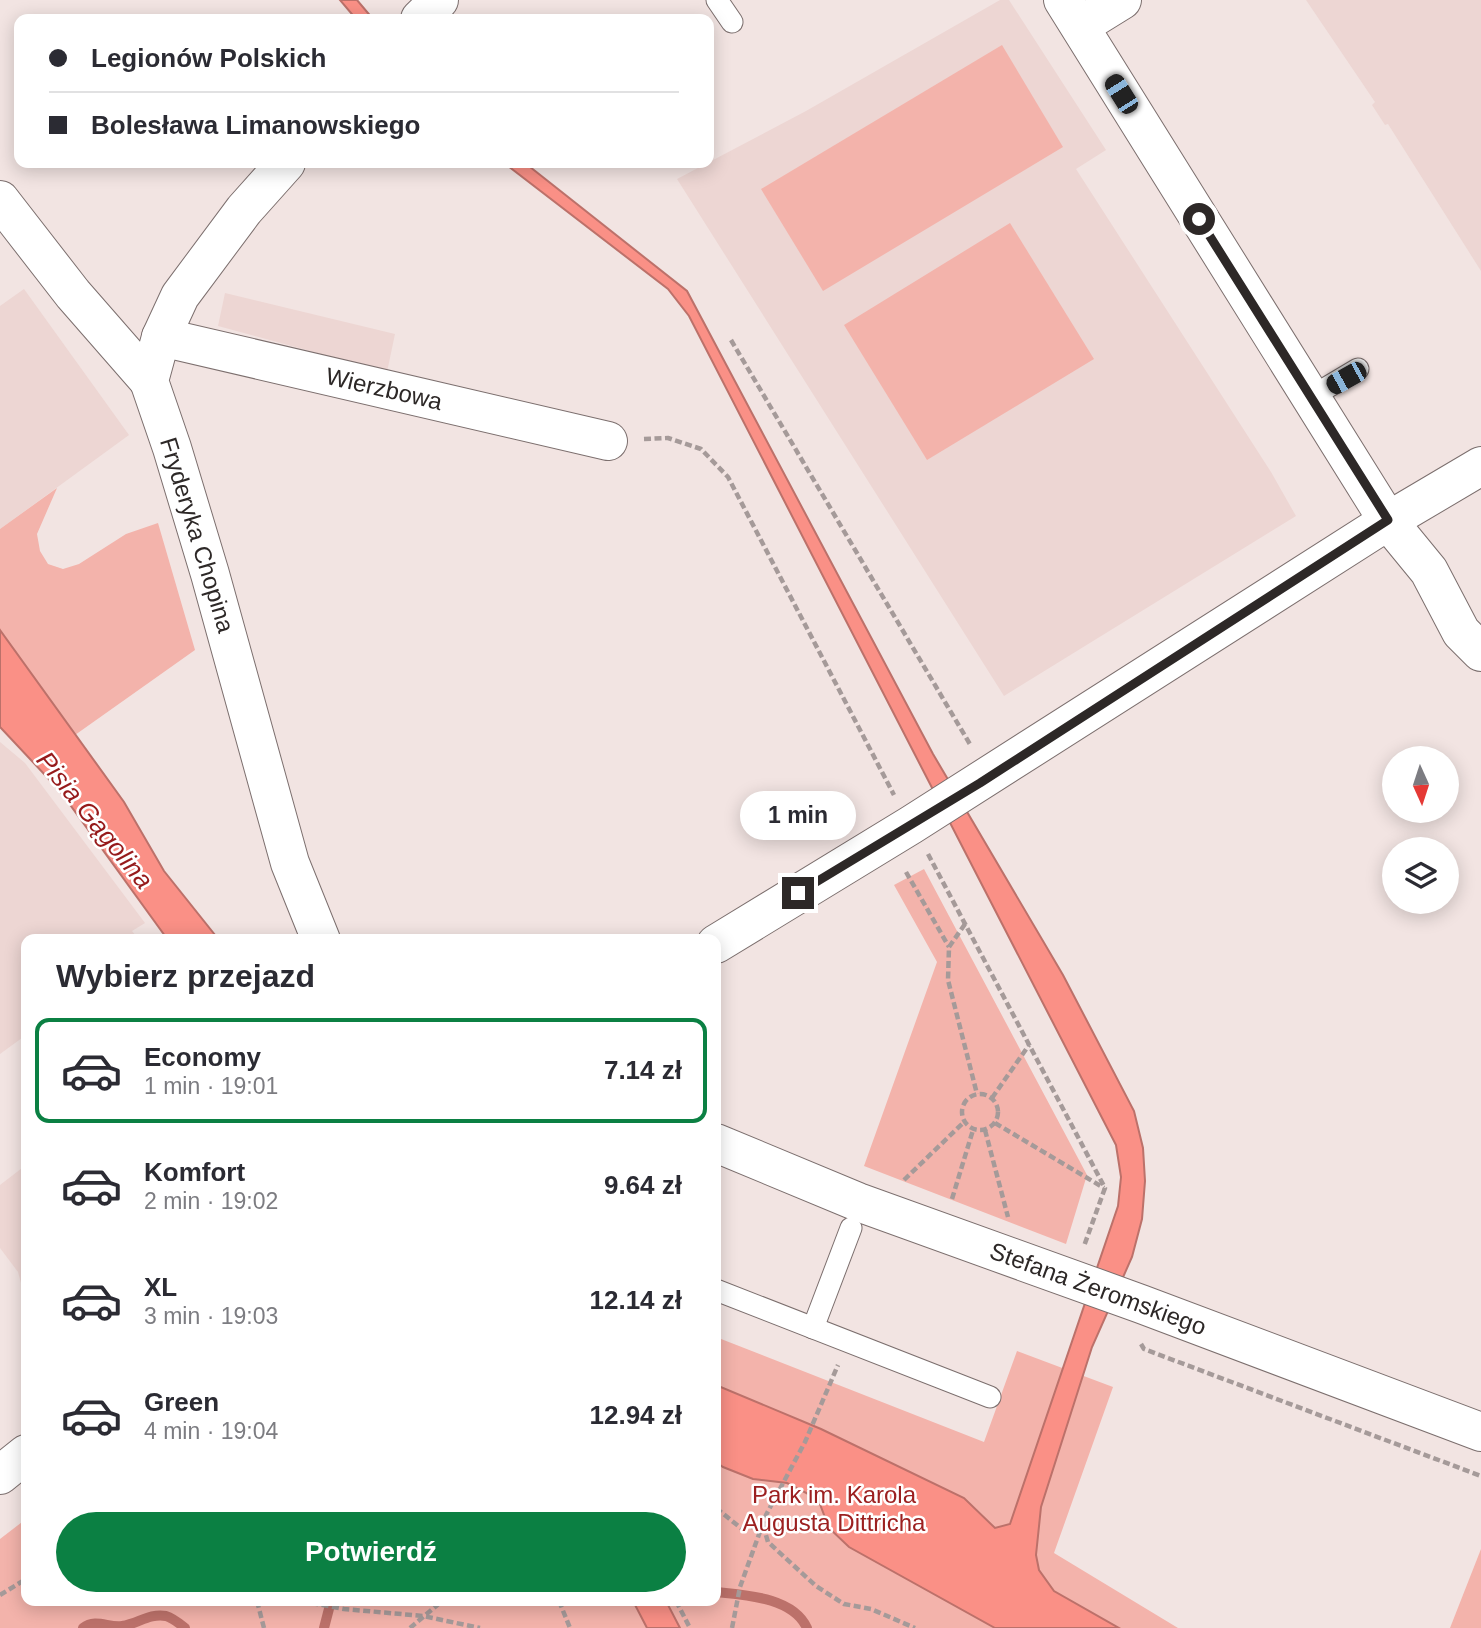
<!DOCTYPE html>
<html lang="pl">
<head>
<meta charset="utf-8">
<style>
	:root { --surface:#fff; --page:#f7f7f7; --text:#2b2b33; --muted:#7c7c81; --line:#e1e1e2; --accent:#0b8043 }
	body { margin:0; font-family:Helvetica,sans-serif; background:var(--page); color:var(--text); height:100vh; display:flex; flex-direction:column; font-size:26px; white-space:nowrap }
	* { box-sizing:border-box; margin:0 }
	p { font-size:23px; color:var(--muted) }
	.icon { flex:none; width:38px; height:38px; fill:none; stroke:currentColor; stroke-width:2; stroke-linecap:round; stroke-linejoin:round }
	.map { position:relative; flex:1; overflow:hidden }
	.sheet { position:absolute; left:21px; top:934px; width:700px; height:672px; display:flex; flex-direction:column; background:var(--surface); border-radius:14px; box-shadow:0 4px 18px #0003 }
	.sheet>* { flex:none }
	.top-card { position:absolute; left:14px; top:14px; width:700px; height:154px; border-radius:14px; box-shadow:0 4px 18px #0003; display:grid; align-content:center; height:154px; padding:0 35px; background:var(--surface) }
	.needle { width:46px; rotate:177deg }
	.fabs { position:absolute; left:1382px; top:746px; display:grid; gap:14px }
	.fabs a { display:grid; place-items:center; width:77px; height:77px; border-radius:50%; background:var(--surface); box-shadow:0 4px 18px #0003; font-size:35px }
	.end { position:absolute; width:32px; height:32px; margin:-16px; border:9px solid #2d2827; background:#fff; box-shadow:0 0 0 4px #fff }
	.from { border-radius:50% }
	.bubble { position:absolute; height:49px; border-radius:24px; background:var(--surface); box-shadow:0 4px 18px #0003; font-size:23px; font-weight:800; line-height:49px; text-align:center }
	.car { position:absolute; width:21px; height:42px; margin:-21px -10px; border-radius:9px; box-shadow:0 0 5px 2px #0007; background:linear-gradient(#222 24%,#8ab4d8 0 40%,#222 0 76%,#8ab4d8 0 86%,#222 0) }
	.top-card b { display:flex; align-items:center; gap:24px; height:66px; font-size:26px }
	.top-card b+b { border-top:2px solid var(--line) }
	.top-card i { width:18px; height:18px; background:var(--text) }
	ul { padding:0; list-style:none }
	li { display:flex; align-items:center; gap:21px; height:105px; margin:0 14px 10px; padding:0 21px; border:4px solid transparent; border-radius:14px }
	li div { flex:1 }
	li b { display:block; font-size:26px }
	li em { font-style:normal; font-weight:800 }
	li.active { border-color:var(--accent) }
	li>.icon { width:63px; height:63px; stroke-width:1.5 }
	h2 { padding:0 35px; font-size:32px; line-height:84px }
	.button { display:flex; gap:14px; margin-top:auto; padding:14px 35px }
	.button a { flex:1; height:80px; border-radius:42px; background:var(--accent); color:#fff; font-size:28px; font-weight:800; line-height:80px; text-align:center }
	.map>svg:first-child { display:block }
	.built { fill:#edd6d3 }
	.green { fill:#f3b3ab }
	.water { fill:#fa9086; stroke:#bc716a; stroke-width:2 }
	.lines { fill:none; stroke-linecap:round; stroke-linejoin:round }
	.stream { stroke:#bc716a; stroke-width:10 }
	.service-casing { stroke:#7c6f6e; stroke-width:23 }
	.minor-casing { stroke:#7c6f6e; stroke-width:40 }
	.tertiary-casing { stroke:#7c6f6e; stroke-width:40 }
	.path { stroke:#a59a99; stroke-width:4.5; stroke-dasharray:7 3.5; stroke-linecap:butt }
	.service { stroke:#fff; stroke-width:21 }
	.minor { stroke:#fff; stroke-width:38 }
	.tertiary { stroke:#fff; stroke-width:38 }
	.route { stroke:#2d2827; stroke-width:9 }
	.labels { text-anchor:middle; stroke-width:5; stroke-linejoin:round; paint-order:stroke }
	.street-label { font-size:24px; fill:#2d2827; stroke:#fff }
	.park-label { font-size:24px; fill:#9c2020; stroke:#fff }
	.water-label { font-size:26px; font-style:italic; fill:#961a1b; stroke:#fff }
</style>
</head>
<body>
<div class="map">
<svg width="1481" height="1628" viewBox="0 0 1481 1628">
	<rect width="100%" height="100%" fill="#f2e4e2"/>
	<g class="built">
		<polygon points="1000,0 1009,0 1106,150 1076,169 1271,472 1296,516 1004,696 677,179 806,111"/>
		<polygon points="1306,0 1481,0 1481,271 1388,124 1385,125 1372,105 1375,102"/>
		<polygon points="24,289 129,435 0,529 0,306"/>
		<polygon points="225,293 395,334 387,372 218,326"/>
		<polygon points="0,742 25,763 145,923 132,931 139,940 26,940 26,1035 0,1054"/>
		<polygon points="26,1165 26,1301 18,1272 0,1248 0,1185"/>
	</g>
	<g class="green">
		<polygon points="1002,45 1063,147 823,291 761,189"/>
		<polygon points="1010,223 1094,359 927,460 844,325"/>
		<polygon points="57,488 37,534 40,551 48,564 63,569 79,564 126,534 158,523 195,650 75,735 0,630 0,529"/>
		<polygon points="924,869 1087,1175 1066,1244 864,1166 937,962 894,885"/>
		<polygon points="716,1337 984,1442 1017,1351 1113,1387 1054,1553 1178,1628 0,1628 0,1539 26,1519 26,1601 716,1601"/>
		<polygon points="1481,1549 1481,1628 1450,1628"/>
	</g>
	<g class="water">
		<polygon points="340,0 357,0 373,19 356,19"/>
		<polygon points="504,163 525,163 687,291 933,754 1063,975 1134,1111 1143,1148 1145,1181 1142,1219 1132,1257 1092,1347 1041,1507 1036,1555 1039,1570 1054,1591 1119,1628 995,1628 849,1547 829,1528 818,1499 787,1483 753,1479 723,1467 716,1462 716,1385 821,1429 964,1498 995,1528 1010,1524 1118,1206 1121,1177 1116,1145 689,316 668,289"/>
		<polygon points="0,630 124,802 164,871 219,940 168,940 60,791 0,727"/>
		<polygon points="633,1601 666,1601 680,1628 647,1628"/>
	</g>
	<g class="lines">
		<g class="stream">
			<path d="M716 1592C745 1595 793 1597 807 1628"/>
			<path d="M83 1628C96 1618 108 1628 122 1626 138 1624 149 1613 166 1616 173 1618 180 1624 185 1628"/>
			<polyline points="324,1628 331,1601"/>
		</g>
		<g class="service-casing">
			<g id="service">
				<polyline points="717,0 732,22"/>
				<polyline points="1311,397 1358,369"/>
				<polyline points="716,1290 990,1397"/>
				<polyline points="813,1328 851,1228"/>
			</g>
		</g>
		<g class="minor-casing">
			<g id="minor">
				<polyline points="1063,0 1388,521 1429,571 1461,632 1481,652"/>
				<polyline points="420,19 439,0"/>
				<polyline points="1080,26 1122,0"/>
				<polyline points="286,163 244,210 180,296 161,337 149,381 172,448 210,574 290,863 321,940"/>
				<polyline points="0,200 73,294 149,381"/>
				<polyline points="161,337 608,441"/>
				<polyline points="716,944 911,825 1388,521 1481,466"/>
			</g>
		</g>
		<g class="tertiary-casing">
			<g id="tertiary">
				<polyline points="716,1143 858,1202 1141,1304 1481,1432"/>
				<polyline points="0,1475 26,1454"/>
			</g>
		</g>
		<g class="path">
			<polyline points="731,340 971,746"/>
			<polyline points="644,439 668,438 701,449 728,477 894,795"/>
			<polyline points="928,854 1105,1188 1084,1246"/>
			<polyline points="906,872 949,947"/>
			<polyline points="965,924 949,947 948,980 977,1094"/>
			<circle cx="980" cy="1112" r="18"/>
			<polyline points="992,1098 1029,1045"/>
			<polyline points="995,1123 1104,1188"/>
			<polyline points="985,1130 1008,1217"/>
			<polyline points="904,1180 964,1122"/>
			<polyline points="952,1199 973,1130"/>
			<polyline points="1141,1344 1144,1349 1481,1476"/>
			<polyline points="716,1508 742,1529 762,1525"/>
			<polyline points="763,1525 768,1542 816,1586 844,1604 871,1609 915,1628"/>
			<polyline points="0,1595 26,1579"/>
			<polyline points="257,1601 264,1628"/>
			<polyline points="301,1601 344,1609 423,1616 480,1628"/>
			<polyline points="559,1601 570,1628"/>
			<polyline points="676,1601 690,1628"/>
			<polyline points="410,1628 442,1601"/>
			<polyline points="732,1628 740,1587 766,1515 805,1442 838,1365"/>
		</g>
		<use href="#service" class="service"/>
		<use href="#minor" class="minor"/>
		<use href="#tertiary" class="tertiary"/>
	</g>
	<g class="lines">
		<polyline class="route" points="798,893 980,783 1388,520 1199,219"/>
	</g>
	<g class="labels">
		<g class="street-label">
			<text transform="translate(384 389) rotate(13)" y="8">Wierzbowa</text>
			<text transform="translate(197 535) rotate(73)" y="8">Fryderyka Chopina</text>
			<text transform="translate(1098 1289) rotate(20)" y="8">Stefana Żeromskiego</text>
		</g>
		<g class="park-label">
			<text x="834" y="1503">Park im. Karola<tspan x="834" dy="28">Augusta Dittricha</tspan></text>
		</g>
		<g class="water-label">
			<text transform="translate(95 820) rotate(51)" y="9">Pisia Gągolina</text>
		</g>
	</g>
</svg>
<div class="fabs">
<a><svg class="needle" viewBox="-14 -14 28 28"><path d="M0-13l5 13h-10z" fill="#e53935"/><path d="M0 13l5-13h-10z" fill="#7c7c81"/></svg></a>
<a><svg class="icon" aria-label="layers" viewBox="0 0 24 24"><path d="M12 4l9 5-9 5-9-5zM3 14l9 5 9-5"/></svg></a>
</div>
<i class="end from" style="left:1199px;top:219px"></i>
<i class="end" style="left:798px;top:893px"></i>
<div class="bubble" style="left:740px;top:791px;width:116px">1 min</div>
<i class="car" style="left:1121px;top:94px;rotate:328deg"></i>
<i class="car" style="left:1346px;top:378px;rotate:241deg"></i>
<div class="top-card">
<b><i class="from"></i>Legionów Polskich</b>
<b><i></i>Bolesława Limanowskiego</b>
</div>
<section class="sheet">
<h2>Wybierz przejazd</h2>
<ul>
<li class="active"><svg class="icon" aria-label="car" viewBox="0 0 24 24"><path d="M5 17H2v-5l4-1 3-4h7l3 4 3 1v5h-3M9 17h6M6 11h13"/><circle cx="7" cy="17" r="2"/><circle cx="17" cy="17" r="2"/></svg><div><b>Economy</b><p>1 min · 19:01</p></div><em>7.14 zł</em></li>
<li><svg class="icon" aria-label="car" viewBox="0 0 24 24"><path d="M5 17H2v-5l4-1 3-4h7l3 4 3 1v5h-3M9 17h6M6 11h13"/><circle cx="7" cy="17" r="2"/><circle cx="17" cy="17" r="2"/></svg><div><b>Komfort</b><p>2 min · 19:02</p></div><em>9.64 zł</em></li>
<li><svg class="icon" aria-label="car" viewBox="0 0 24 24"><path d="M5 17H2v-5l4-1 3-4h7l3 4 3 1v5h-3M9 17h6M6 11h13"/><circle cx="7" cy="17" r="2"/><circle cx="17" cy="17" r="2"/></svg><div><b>XL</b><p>3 min · 19:03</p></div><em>12.14 zł</em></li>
<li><svg class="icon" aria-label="car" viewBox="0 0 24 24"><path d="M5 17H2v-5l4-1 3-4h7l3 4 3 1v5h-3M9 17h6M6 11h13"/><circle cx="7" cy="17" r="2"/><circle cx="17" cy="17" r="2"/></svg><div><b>Green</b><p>4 min · 19:04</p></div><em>12.94 zł</em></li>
</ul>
<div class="button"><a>Potwierdź</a></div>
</section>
</div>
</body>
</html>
